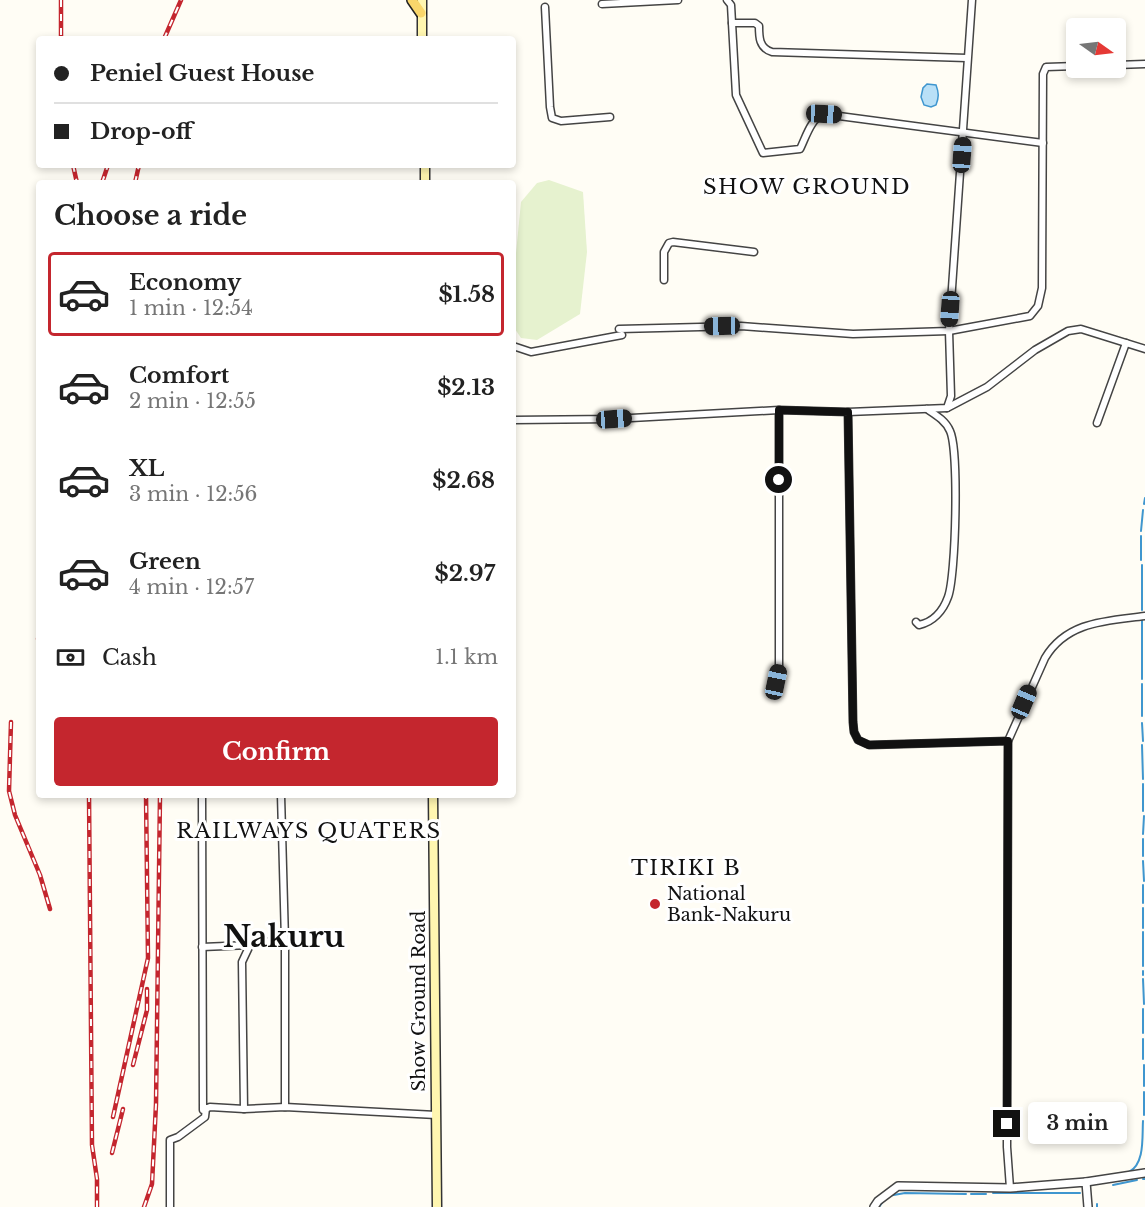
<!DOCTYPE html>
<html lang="en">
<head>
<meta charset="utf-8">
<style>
	:root { --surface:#fff; --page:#f6f6f6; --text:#222; --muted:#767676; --line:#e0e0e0; --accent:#c4262e }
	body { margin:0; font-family:"Libre Baskerville",serif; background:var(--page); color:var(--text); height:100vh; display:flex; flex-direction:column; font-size:22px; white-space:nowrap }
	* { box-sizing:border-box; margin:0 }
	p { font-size:20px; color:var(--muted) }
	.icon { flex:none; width:33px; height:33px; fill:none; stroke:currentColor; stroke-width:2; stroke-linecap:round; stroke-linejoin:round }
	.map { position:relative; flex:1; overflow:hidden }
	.drawer { position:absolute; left:36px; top:180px; width:480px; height:618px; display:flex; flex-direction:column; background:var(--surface); border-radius:6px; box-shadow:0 3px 9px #0003 }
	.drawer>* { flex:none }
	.hud { position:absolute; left:36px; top:36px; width:480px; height:132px; border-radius:6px; box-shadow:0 3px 9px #0003; display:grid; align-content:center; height:132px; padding:0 18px; background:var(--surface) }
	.needle { width:39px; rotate:104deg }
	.fabs { position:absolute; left:1066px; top:18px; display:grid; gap:12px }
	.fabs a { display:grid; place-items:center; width:60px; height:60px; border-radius:6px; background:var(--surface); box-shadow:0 3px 9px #0003; font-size:30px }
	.end { position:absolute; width:27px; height:27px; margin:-14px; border:8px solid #111; background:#fff; box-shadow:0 0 0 3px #fff }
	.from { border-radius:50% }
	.bubble { position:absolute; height:42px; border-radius:6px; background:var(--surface); box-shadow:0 3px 9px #0003; font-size:20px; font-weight:800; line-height:42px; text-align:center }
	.car { position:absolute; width:18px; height:36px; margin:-18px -9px; border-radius:8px; box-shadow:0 0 4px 2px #0007; background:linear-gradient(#222 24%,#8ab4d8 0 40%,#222 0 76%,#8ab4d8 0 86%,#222 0) }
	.hud b { display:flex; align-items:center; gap:21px; height:57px; font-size:22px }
	.hud b+b { border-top:2px solid var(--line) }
	.hud i { width:15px; height:15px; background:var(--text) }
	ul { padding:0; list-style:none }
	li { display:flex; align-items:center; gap:18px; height:84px; margin:0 12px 9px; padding:0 6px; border:3px solid transparent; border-radius:6px }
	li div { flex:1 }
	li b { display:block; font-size:22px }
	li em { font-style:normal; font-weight:800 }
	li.selected { border-color:var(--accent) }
	li>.icon { width:54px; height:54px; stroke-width:1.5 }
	h2 { padding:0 18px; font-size:27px; line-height:72px }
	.pay { display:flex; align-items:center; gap:15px; height:66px; padding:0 18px; font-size:22px }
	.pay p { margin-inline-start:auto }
	.cta { display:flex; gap:12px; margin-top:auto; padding:12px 18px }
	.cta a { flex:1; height:69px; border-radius:6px; background:var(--accent); color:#fff; font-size:24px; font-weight:800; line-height:69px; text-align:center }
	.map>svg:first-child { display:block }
	.pitch { fill:#e6f2cf }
	.water { fill:#b9e0f7; stroke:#3f96cf; stroke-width:1.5 }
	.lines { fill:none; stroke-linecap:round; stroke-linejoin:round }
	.stream { stroke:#3f96cf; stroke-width:2 }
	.minor-casing { stroke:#444; stroke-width:9 }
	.tertiary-casing { stroke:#444; stroke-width:10 }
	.secondary-casing { stroke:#333; stroke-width:11 }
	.primary-casing { stroke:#222; stroke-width:12 }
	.minor { stroke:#fff; stroke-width:6 }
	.tertiary { stroke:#fff; stroke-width:7 }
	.secondary { stroke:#fff6b0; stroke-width:8 }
	.primary { stroke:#f9d66b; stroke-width:9 }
	.rail-casing { stroke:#c4262e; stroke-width:4.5 }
	.rail { stroke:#fff; stroke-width:2; stroke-dasharray:7; stroke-linecap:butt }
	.route { stroke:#111; stroke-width:8 }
	.poi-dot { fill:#c4262e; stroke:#fff; stroke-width:2 }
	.labels { text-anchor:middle; stroke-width:6; stroke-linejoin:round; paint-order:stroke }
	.poi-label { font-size:18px; fill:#111; stroke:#fff; text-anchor:start }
	.street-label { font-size:18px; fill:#111; stroke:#fff }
	.quarter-label { font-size:21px; letter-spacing:1.5px; fill:#111; stroke:#fff }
	.town-label { font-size:30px; font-weight:bold; fill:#111; stroke:#fff }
</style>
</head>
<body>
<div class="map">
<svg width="1145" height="1207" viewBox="0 0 1145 1207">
	<rect width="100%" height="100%" fill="#fffdf5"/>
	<polygon class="pitch" points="549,180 583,192 587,252 580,314 537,340 521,338 513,326 513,284 521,202 537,183"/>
	<path class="water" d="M927 84 936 85C939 93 939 97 936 105L931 107 924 105 921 97 923 88Z"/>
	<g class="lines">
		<g class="stream">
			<polyline points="1144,504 1145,498"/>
			<polyline points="1141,531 1143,510"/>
			<polyline points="1141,536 1141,560"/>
			<polyline points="1142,565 1142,610"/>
			<polyline points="1142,679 1142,618"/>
			<polyline points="1142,684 1142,716"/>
			<polyline points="1142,723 1143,741"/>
			<polyline points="1142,745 1143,779"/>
			<polyline points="1143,784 1143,811"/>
			<polyline points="1143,834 1144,816"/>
			<polyline points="1143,839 1143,856"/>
			<polyline points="1143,861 1144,881"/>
			<polyline points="1143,903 1143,885"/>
			<polyline points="1143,908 1143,928"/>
			<polyline points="1143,966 1143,932"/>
			<polyline points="1143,971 1143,975"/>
			<polyline points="1143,979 1144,1004"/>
			<polyline points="1143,1033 1143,1009"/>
			<polyline points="1143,1039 1143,1059"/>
			<polyline points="1144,1065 1144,1086"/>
			<polyline points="1144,1115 1144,1092"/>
			<path d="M1129 1172C1145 1164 1142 1137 1143 1121"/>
			<polyline points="1143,1179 1145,1179"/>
			<polyline points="1113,1185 1137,1180"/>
			<polyline points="993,1193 1080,1193"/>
			<polyline points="971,1194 986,1194"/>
			<polyline points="888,1196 905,1193 966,1194"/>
			<polyline points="879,1207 884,1200"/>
			<polyline points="1097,1207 1097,1204"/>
		</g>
		<g class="minor-casing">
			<g id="minor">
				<path d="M727 0 731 5 736 95 763 153 800 149C806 137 811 118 824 114L1043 143"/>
				<polyline points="602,4 678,0"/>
				<polyline points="545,7 550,107 552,118 561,121 610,117"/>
				<path d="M732 23H755L759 26C759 37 759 48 772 52L967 58"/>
				<polyline points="1116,65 1145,64"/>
				<polyline points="664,280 664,252 669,243 673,242 754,252"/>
				<polyline points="619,329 741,326 853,334 949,331 1030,316 1038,306 1042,288 1043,74 1046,67 1077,66"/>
				<polyline points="513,346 531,352 622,335"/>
				<polyline points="947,408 951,396 949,331 972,0"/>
				<polyline points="848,412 853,722 854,732 858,740 869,745 1008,741 1007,1147 1010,1188"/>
				<polyline points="513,420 613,419 779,410 848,412 947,408 987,387 1035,350 1068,331 1081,329 1145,349"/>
				<polyline points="1097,423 1126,343"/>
				<path d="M916 622 919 625C933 622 943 611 948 597 956 576 959 450 950 431 946 421 936 415 927 409"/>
				<polyline points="776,682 779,666 779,410"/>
				<path d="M1008 741 1045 658C1067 621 1107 621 1145 616"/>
				<polyline points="202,795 203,1110 210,1107 244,1109 285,1107 436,1115"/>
				<polyline points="281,795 285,941 285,1107"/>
				<polyline points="202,947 250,945"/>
				<polyline points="244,1109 242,962 250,945 257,942 285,941"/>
				<polyline points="170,1207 170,1140 178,1137 205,1117 206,1108"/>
			</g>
		</g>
		<g class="tertiary-casing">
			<g id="tertiary">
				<polyline points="1086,1182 1145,1173"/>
				<polyline points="874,1207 878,1201 898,1186 1010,1188 1086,1182 1088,1207"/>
			</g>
		</g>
		<g class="secondary-casing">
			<g id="secondary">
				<polyline points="422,0 422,39"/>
				<polyline points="425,165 425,183"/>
				<polyline points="433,795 437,1207"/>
			</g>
		</g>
		<g class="primary-casing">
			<polyline id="primary" points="412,0 421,13"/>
		</g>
		<use href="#minor" class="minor"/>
		<use href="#tertiary" class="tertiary"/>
		<use href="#secondary" class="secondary"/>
		<use href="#primary" class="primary"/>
		<g class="rail-casing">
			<g id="rail">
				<polyline points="61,0 61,39"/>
				<polyline points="164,39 181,0"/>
				<polyline points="73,165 77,183"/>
				<polyline points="102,183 108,165"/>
				<polyline points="135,183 139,165"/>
				<polyline points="38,639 39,633"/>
				<polyline points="11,722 9,791 15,815 40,875 50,909"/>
				<polyline points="39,733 39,731"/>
				<polyline points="89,795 92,1145 97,1179 97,1207"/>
				<polyline points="133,1065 147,1010 147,989"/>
				<polyline points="113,1117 148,958 146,795"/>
				<polyline points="112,1153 123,1109"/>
				<polyline points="144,1207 152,1184 156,1104 160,795"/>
			</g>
		</g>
		<use href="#rail" class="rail"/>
	</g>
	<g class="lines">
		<polyline class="route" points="779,480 779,410 848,412 853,722 854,732 858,740 869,745 1008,741 1007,1124"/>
	</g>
	<circle class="poi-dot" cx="655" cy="904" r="6"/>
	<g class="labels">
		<g class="poi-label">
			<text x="667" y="900">National<tspan x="667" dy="21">Bank-Nakuru</tspan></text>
		</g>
		<g class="street-label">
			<text transform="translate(419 1001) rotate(-90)" y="6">Show Ground Road</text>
		</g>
		<g class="quarter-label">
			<text x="807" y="194">SHOW GROUND</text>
			<text x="309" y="838">RAILWAYS QUATERS</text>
			<text x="686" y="875">TIRIKI B</text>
		</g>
		<g class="town-label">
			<text x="284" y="947">Nakuru</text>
		</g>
	</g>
</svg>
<div class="fabs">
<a><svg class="needle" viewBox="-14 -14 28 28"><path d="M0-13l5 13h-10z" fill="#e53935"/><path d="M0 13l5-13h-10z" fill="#767676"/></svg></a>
</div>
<i class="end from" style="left:779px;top:480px"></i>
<i class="end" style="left:1007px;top:1124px"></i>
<div class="bubble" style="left:1028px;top:1102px;width:99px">3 min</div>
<i class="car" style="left:824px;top:114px;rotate:93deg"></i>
<i class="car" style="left:962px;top:155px;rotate:4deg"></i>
<i class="car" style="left:950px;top:309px;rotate:184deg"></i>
<i class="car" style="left:722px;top:326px;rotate:269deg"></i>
<i class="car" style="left:614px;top:419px;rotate:86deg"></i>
<i class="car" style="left:776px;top:682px;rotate:12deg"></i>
<i class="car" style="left:1024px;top:702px;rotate:23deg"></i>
<div class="hud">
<b><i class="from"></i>Peniel Guest House</b>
<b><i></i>Drop-off</b>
</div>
<section class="drawer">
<h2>Choose a ride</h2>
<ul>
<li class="selected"><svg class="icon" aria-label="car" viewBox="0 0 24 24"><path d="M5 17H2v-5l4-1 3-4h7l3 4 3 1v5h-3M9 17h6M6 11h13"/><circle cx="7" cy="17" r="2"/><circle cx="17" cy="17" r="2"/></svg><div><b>Economy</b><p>1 min · 12:54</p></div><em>$1.58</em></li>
<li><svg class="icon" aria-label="car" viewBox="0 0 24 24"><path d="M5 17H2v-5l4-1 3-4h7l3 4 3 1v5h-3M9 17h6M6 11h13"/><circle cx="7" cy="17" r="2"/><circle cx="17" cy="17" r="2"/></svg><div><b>Comfort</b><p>2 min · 12:55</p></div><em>$2.13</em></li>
<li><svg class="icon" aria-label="car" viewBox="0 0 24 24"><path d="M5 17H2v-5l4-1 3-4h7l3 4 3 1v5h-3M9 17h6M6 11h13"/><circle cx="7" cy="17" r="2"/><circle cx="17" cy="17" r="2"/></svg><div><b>XL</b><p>3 min · 12:56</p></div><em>$2.68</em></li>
<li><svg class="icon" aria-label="car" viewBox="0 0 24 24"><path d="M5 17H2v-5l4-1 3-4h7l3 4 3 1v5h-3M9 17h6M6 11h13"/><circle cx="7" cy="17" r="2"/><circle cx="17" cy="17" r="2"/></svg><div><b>Green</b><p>4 min · 12:57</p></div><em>$2.97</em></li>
</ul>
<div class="pay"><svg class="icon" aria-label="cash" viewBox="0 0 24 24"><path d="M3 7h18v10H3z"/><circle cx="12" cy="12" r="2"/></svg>Cash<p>1.1 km</p></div>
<div class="cta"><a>Confirm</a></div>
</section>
</div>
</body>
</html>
